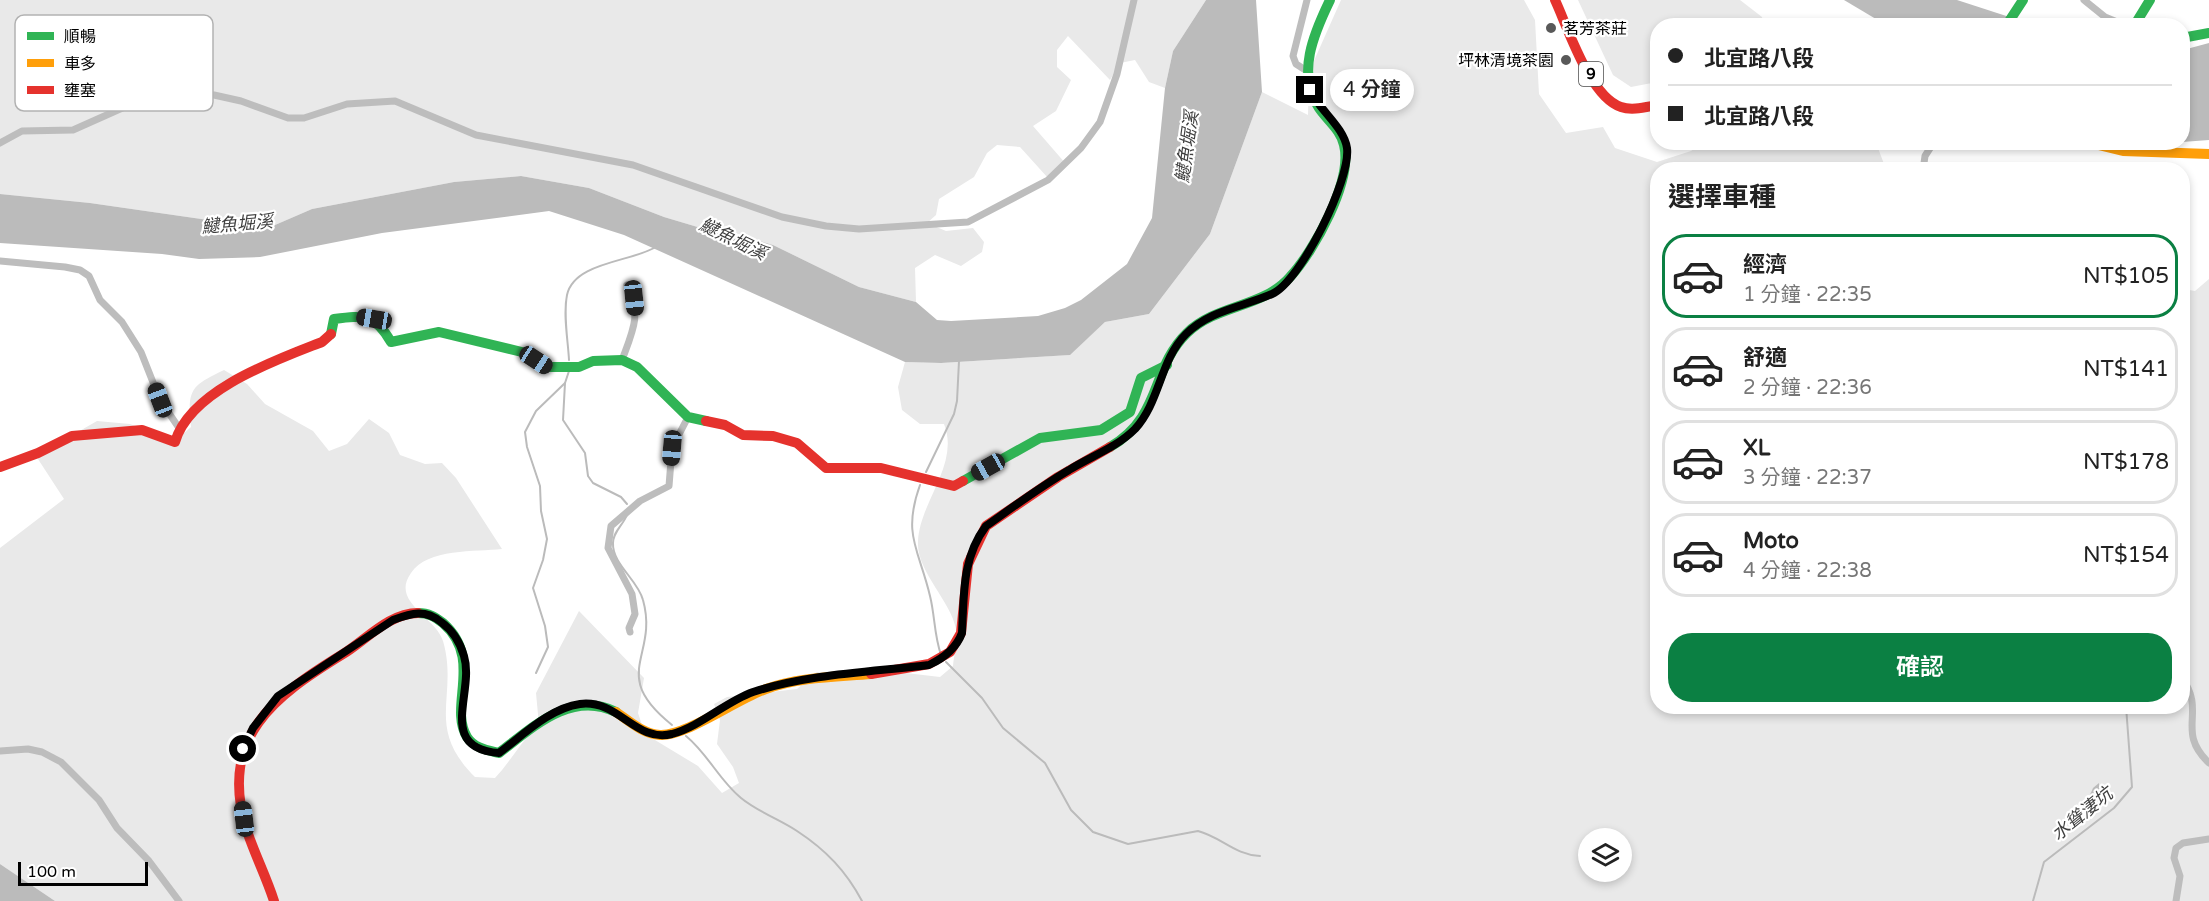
<!DOCTYPE html>
<html lang="zh-TW">
<head>
<meta charset="utf-8">
<style>
	:root { --surface:#fff; --page:#f2f2f2; --text:#222; --muted:#767676; --line:#e0e0e0; --accent:#0b8043 }
	body { margin:0; font-family:"Varela Round","Noto Sans TC",sans-serif; background:var(--page); color:var(--text); height:100vh; display:flex; flex-direction:column; font-size:22px; white-space:nowrap }
	* { box-sizing:border-box; margin:0 }
	p { font-size:20px; color:var(--muted) }
	.icon { flex:none; width:33px; height:33px; fill:none; stroke:currentColor; stroke-width:2; stroke-linecap:round; stroke-linejoin:round }
	.map { position:relative; flex:1; overflow:hidden }
	.panel { position:absolute; left:1650px; top:162px; width:540px; height:552px; display:flex; flex-direction:column; background:var(--surface); border-radius:24px; box-shadow:0 3px 9px #0003 }
	.panel>* { flex:none }
	.banner { position:absolute; left:1650px; top:18px; width:540px; height:132px; border-radius:24px; box-shadow:0 3px 9px #0003; display:grid; align-content:center; height:132px; padding:0 18px; background:var(--surface) }
	.fabs { position:absolute; left:1578px; top:828px; display:grid; gap:12px }
	.fabs a { display:grid; place-items:center; width:54px; height:54px; border-radius:50%; background:var(--surface); box-shadow:0 3px 9px #0003; font-size:30px }
	.scale { position:absolute; left:18px; bottom:15px; width:130px; box-sizing:border-box; padding-left:6px; border:3px solid #000; border-top:0; font-size:16px; line-height:21px; white-space:nowrap; color:#000; -webkit-text-stroke:4px #fff; paint-order:stroke }
	.end { position:absolute; width:27px; height:27px; margin:-14px; border:8px solid #000; background:#fff; box-shadow:0 0 0 3px #fff }
	.from { border-radius:50% }
	.bubble { position:absolute; height:42px; border-radius:21px; background:var(--surface); box-shadow:0 3px 9px #0003; font-size:20px; font-weight:600; line-height:42px; text-align:center }
	.car { position:absolute; width:18px; height:36px; margin:-18px -9px; border-radius:8px; box-shadow:0 0 4px 2px #0007; background:linear-gradient(#222 24%,#8ab4d8 0 40%,#222 0 76%,#8ab4d8 0 86%,#222 0) }
	.banner b { display:flex; align-items:center; gap:21px; height:57px; font-size:22px }
	.banner b+b { border-top:2px solid var(--line) }
	.banner i { width:15px; height:15px; background:var(--text) }
	ul { padding:0; list-style:none }
	li { display:flex; align-items:center; gap:18px; height:84px; margin:0 12px 9px; padding:0 6px; border:3px solid var(--line); border-radius:24px }
	li div { flex:1 }
	li b { display:block; font-size:22px }
	li em { font-style:normal; font-weight:600 }
	li.current { border-color:var(--accent) }
	li>.icon { width:54px; height:54px; stroke-width:1.5 }
	h2 { padding:0 18px; font-size:27px; line-height:72px }
	.primary-button { display:flex; gap:12px; margin-top:auto; padding:12px 18px }
	.primary-button a { flex:1; height:69px; border-radius:24px; background:var(--accent); color:#fff; font-size:24px; font-weight:600; line-height:69px; text-align:center }
	.map>svg:first-child { display:block }
	.green { fill:#e9e9e9; fill-rule:evenodd }
	.water { fill:#bbb }
	.lines { fill:none; stroke-linecap:round; stroke-linejoin:round }
	.stream { stroke:#bbb; stroke-width:2 }
	.street { stroke:#bdbdbd; stroke-width:7 }
	.fast { stroke:#30b455; stroke-width:10 }
	.slow { stroke:#ff9f0a; stroke-width:10 }
	.jam { stroke:#e5322d; stroke-width:10 }
	.route { stroke:#000; stroke-width:8 }
	.poi-dot { fill:#595959; stroke:#fff; stroke-width:2 }
	.labels { text-anchor:middle; stroke-width:4.5; stroke-linejoin:round; paint-order:stroke }
	.shield { fill:#fff; stroke:#4c4c4c; stroke-width:1.5 }
	.shield-label { font-size:15px; font-weight:bold; fill:#000 }
	.poi-label { font-size:16px; fill:#000; stroke:#fff; text-anchor:start }
	.water-label { font-size:18px; font-style:italic; fill:#3f3f3f; stroke:#fff }
	.key { fill:#fff; stroke:#b2b2b2; stroke-width:1.5 }
	.key-label { font-size:16px; fill:#000 }
</style>
</head>
<body>
<div class="map">
<svg width="2209" height="901" viewBox="0 0 2209 901">
	<rect width="100%" height="100%" fill="#fff"/>
	<g class="green">
		<polygon points="0,0 1206,0 1173,51 1165,88 1149,82 1135,60 1120,63 1110,80 1068,36 1057,50 1057,67 1071,80 1056,111 1033,126 1066,164 1048,178 1020,147 997,145 987,153 974,177 939,199 936,215 927,223 946,231 973,228 984,242 982,252 961,266 935,255 915,268 916,302 859,287 773,245 743,236 721,234 664,217 589,188 521,176 454,182 312,209 275,225 236,224 90,203 0,194"/>
		<path d="M1341 0H1524L1535 20 1539 94 1566 133 1603 127 1615 148 1657 162 1691 151 1704 143H1876L1886 169 1658 170V706H2182L2183 289 2195 291 2209 279V901H55L0 864V548L64 499 36 456 97 421 130 424 175 441 191 427C187 389 191 386 224 370L247 384 265 404 313 431 329 451 347 444 369 419 389 433 400 455 425 464 442 463 456 478 502 549C476 552 427 548 411 573 390 602 436 617 443 641 459 696 424 727 475 777L495 778C511 761 521 741 539 725L536 693 579 611 644 678 638 713 645 734 698 766 722 793 739 783 733 767 717 744 720 720 714 704 727 697 797 689 817 672 889 671 940 677 953 666C954 655 958 640 956 629 951 601 916 571 918 541 920 501 960 464 944 424H920L902 410 898 387 905 362 941 363 1069 355 1105 322 1149 314 1210 234 1262 92 1308 115 1309 72ZM1588 838H1622V872H1588Z"/>
		<polygon points="1578,0 1740,0 1762,17 1764,25 1658,26 1657,82 1631,87 1613,75"/>
	</g>
	<g class="water">
		<polygon points="1206,0 1256,0 1262,92 1210,234 1149,314 1105,322 1070,355 941,363 905,362 624,235 549,211 382,233 260,257 199,259 162,254 0,243 0,194 90,203 236,224 275,225 312,209 454,182 521,176 589,188 664,217 721,234 743,236 773,245 859,287 916,302 937,320 951,321 1038,316 1065,308 1081,300 1127,264 1152,218 1165,88 1173,51"/>
		<polygon points="1844,0 1957,0 2034,25 1886,25"/>
		<polygon points="2209,43 2209,140 2182,142 2183,50"/>
		<polygon points="2099,783 2099,800 2085,806 2093,788"/>
		<polygon points="0,864 55,901 0,901"/>
	</g>
	<g class="lines">
		<g class="stream">
			<path d="M569 360C568 340 563 315 567 295 574 262 631 262 656 247"/>
			<polyline points="565,383 563,420 585,453 588,476 593,483 621,497 627,504"/>
			<polyline points="926,472 954,414 957,401 959,361"/>
			<path d="M920 485C902 535 919 549 930 596 935 616 934 635 941 655"/>
			<path d="M627 515C623 525 613 532 613 543 612 564 638 580 643 600 659 657 608 674 672 725"/>
			<path d="M946 662 982 698 1003 728 1045 763 1071 810 1093 832 1128 844 1198 831C1221 837 1235 855 1260 856"/>
			<polyline points="536,673 548,647 545,626 533,588 543,560 547,539 541,511 540,486 527,447 525,432 536,411 565,383 569,371"/>
			<path d="M686 736C708 754 719 780 741 798 758 812 779 819 797 831 826 850 846 871 862 901"/>
			<polyline points="2033,901 2044,862 2114,808 2132,787 2126,706"/>
		</g>
		<g class="street">
			<polyline points="1307,0 1293,56 1296,64 1307,71"/>
			<polyline points="2084,0 2105,17 2127,26"/>
			<polyline points="0,143 22,131 73,130 147,97 170,95 214,95 241,101 288,118 304,118 347,104 395,101 476,135 633,165 782,217 826,226 859,229 968,222 1048,180 1081,148 1100,122 1117,74 1134,0"/>
			<polyline points="1923,170 1925,156 1934,142"/>
			<polyline points="0,261 65,267 80,270 89,276 100,300 122,322 141,352 160,400 179,428"/>
			<path d="M622 360C632 333 643 312 627 285"/>
			<polyline points="630,632 629,628 635,614 632,594 608,548 611,526 640,501 669,486 672,448 688,417"/>
			<path d="M2182 678C2207 712 2175 731 2209 763"/>
			<polyline points="0,751 28,749 42,752 61,762 99,800 117,828 149,861 179,901"/>
			<polyline points="2176,901 2180,876 2174,858 2176,848 2183,843 2209,839"/>
		</g>
		<g class="fast">
			<polyline points="2006,26 2023,0"/>
			<polyline points="2134,26 2150,0"/>
			<polyline points="2182,38 2209,33"/>
			<path d="M331 334 334 319C364 315 375 314 391 342L439 332 526 353 547 367H579L593 361 622 360 637 367 688 417 706 421"/>
			<path d="M1110 447C1163 416 1150 369 1187 333 1217 304 1263 308 1290 277 1314 251 1353 181 1344 145 1341 130 1327 120 1319 108 1296 74 1314 33 1330 0"/>
			<polyline points="963,481 1040,438 1101,430 1130,412 1141,378 1167,365"/>
			<path d="M418 613C429 613 435 617 443 623 484 659 448 706 467 737 474 748 487 750 499 753 533 727 571 690 616 712"/>
		</g>
		<g class="slow">
			<polyline points="2086,142 2123,151 2209,154"/>
			<path d="M616 712C629 721 643 734 660 735 687 736 737 699 766 689 799 677 835 677 871 674"/>
		</g>
		<g class="jam">
			<path d="M1555 0C1568 28 1590 97 1621 107 1632 111 1646 107 1658 105"/>
			<polyline points="706,421 725,425 743,435 773,436 797,443 826,468 881,468 954,486 963,481"/>
			<path d="M0 467 38 453 72 436 142 430 175 442C190 390 276 360 322 342L331 334"/>
			<polyline points="871,674 929,664 950,652 961,633 968,564 986,526 1058,477 1110,447"/>
			<path d="M274 901C266 876 254 853 246 828 219 737 273 697 343 654 366 640 389 613 418 613"/>
		</g>
	</g>
	<g class="lines">
		<path class="route" d="M243 749 253 728 278 696 393 620C412 613 425 609 441 622 452 630 460 642 464 656 475 692 436 748 499 753 523 735 550 708 580 704 619 699 635 743 672 734 701 726 725 702 753 692 809 674 871 672 929 665 944 658 956 649 962 633 964 594 962 558 986 526 1013 507 1040 487 1069 470 1091 456 1116 448 1135 429 1160 402 1160 360 1186 334 1210 310 1243 307 1272 294 1301 281 1351 179 1347 148 1344 127 1319 110 1310 90"/>
	</g>
	<g class="poi-dot">
		<circle cx="1551" cy="28" r="6"/>
		<circle cx="1566" cy="60" r="6"/>
	</g>
	<g class="labels">
		<rect class="shield" x="1579" y="62" width="24" height="24" rx="4.5"/>
		<g class="shield-label">
			<text x="1591" y="79">9</text>
		</g>
		<g class="poi-label">
			<text x="1563" y="34">茗芳茶莊</text>
			<text x="1554" y="66" text-anchor="end">坪林清境茶園</text>
		</g>
		<g class="water-label">
			<text transform="translate(1187 147) rotate(-82)" y="6">𩻸魚堀溪</text>
			<text transform="translate(237 224) rotate(-5)" y="6">𩻸魚堀溪</text>
			<text transform="translate(733 239) rotate(26)" y="6">𩻸魚堀溪</text>
			<text transform="translate(2082 814) rotate(-39)" y="6">水聳淒坑</text>
		</g>
	</g>
	<rect x="15" y="15" width="198" height="96" rx="9" class="key"/>
	<rect x="27" y="32" width="27" height="8" fill="#30b455"/>
	<rect x="27" y="59" width="27" height="8" fill="#ff9f0a"/>
	<rect x="27" y="86" width="27" height="8" fill="#e5322d"/>
	<g class="key-label">
		<text x="64" y="42">順暢</text>
		<text x="64" y="69">車多</text>
		<text x="64" y="96">壅塞</text>
	</g>
</svg>
<div class="fabs">
<a><svg class="icon" aria-label="layers" viewBox="0 0 24 24"><path d="M12 4l9 5-9 5-9-5zM3 14l9 5 9-5"/></svg></a>
</div>
<div class="scale">100 m</div>
<i class="end from" style="left:243px;top:749px"></i>
<i class="end" style="left:1310px;top:90px"></i>
<div class="bubble" style="left:1330px;top:69px;width:84px">4 分鐘</div>
<i class="car" style="left:634px;top:298px;rotate:174deg"></i>
<i class="car" style="left:374px;top:319px;rotate:279deg"></i>
<i class="car" style="left:536px;top:360px;rotate:123deg"></i>
<i class="car" style="left:160px;top:400px;rotate:339deg"></i>
<i class="car" style="left:672px;top:448px;rotate:185deg"></i>
<i class="car" style="left:988px;top:467px;rotate:241deg"></i>
<i class="car" style="left:244px;top:819px;rotate:353deg"></i>
<div class="banner">
<b><i class="from"></i>北宜路八段</b>
<b><i></i>北宜路八段</b>
</div>
<section class="panel">
<h2>選擇車種</h2>
<ul>
<li class="current"><svg class="icon" aria-label="car" viewBox="0 0 24 24"><path d="M5 17H2v-5l4-1 3-4h7l3 4 3 1v5h-3M9 17h6M6 11h13"/><circle cx="7" cy="17" r="2"/><circle cx="17" cy="17" r="2"/></svg><div><b>經濟</b><p>1 分鐘 · 22:35</p></div><em>NT$105</em></li>
<li><svg class="icon" aria-label="car" viewBox="0 0 24 24"><path d="M5 17H2v-5l4-1 3-4h7l3 4 3 1v5h-3M9 17h6M6 11h13"/><circle cx="7" cy="17" r="2"/><circle cx="17" cy="17" r="2"/></svg><div><b>舒適</b><p>2 分鐘 · 22:36</p></div><em>NT$141</em></li>
<li><svg class="icon" aria-label="car" viewBox="0 0 24 24"><path d="M5 17H2v-5l4-1 3-4h7l3 4 3 1v5h-3M9 17h6M6 11h13"/><circle cx="7" cy="17" r="2"/><circle cx="17" cy="17" r="2"/></svg><div><b>XL</b><p>3 分鐘 · 22:37</p></div><em>NT$178</em></li>
<li><svg class="icon" aria-label="car" viewBox="0 0 24 24"><path d="M5 17H2v-5l4-1 3-4h7l3 4 3 1v5h-3M9 17h6M6 11h13"/><circle cx="7" cy="17" r="2"/><circle cx="17" cy="17" r="2"/></svg><div><b>Moto</b><p>4 分鐘 · 22:38</p></div><em>NT$154</em></li>
</ul>
<div class="primary-button"><a>確認</a></div>
</section>
</div>
</body>
</html>
